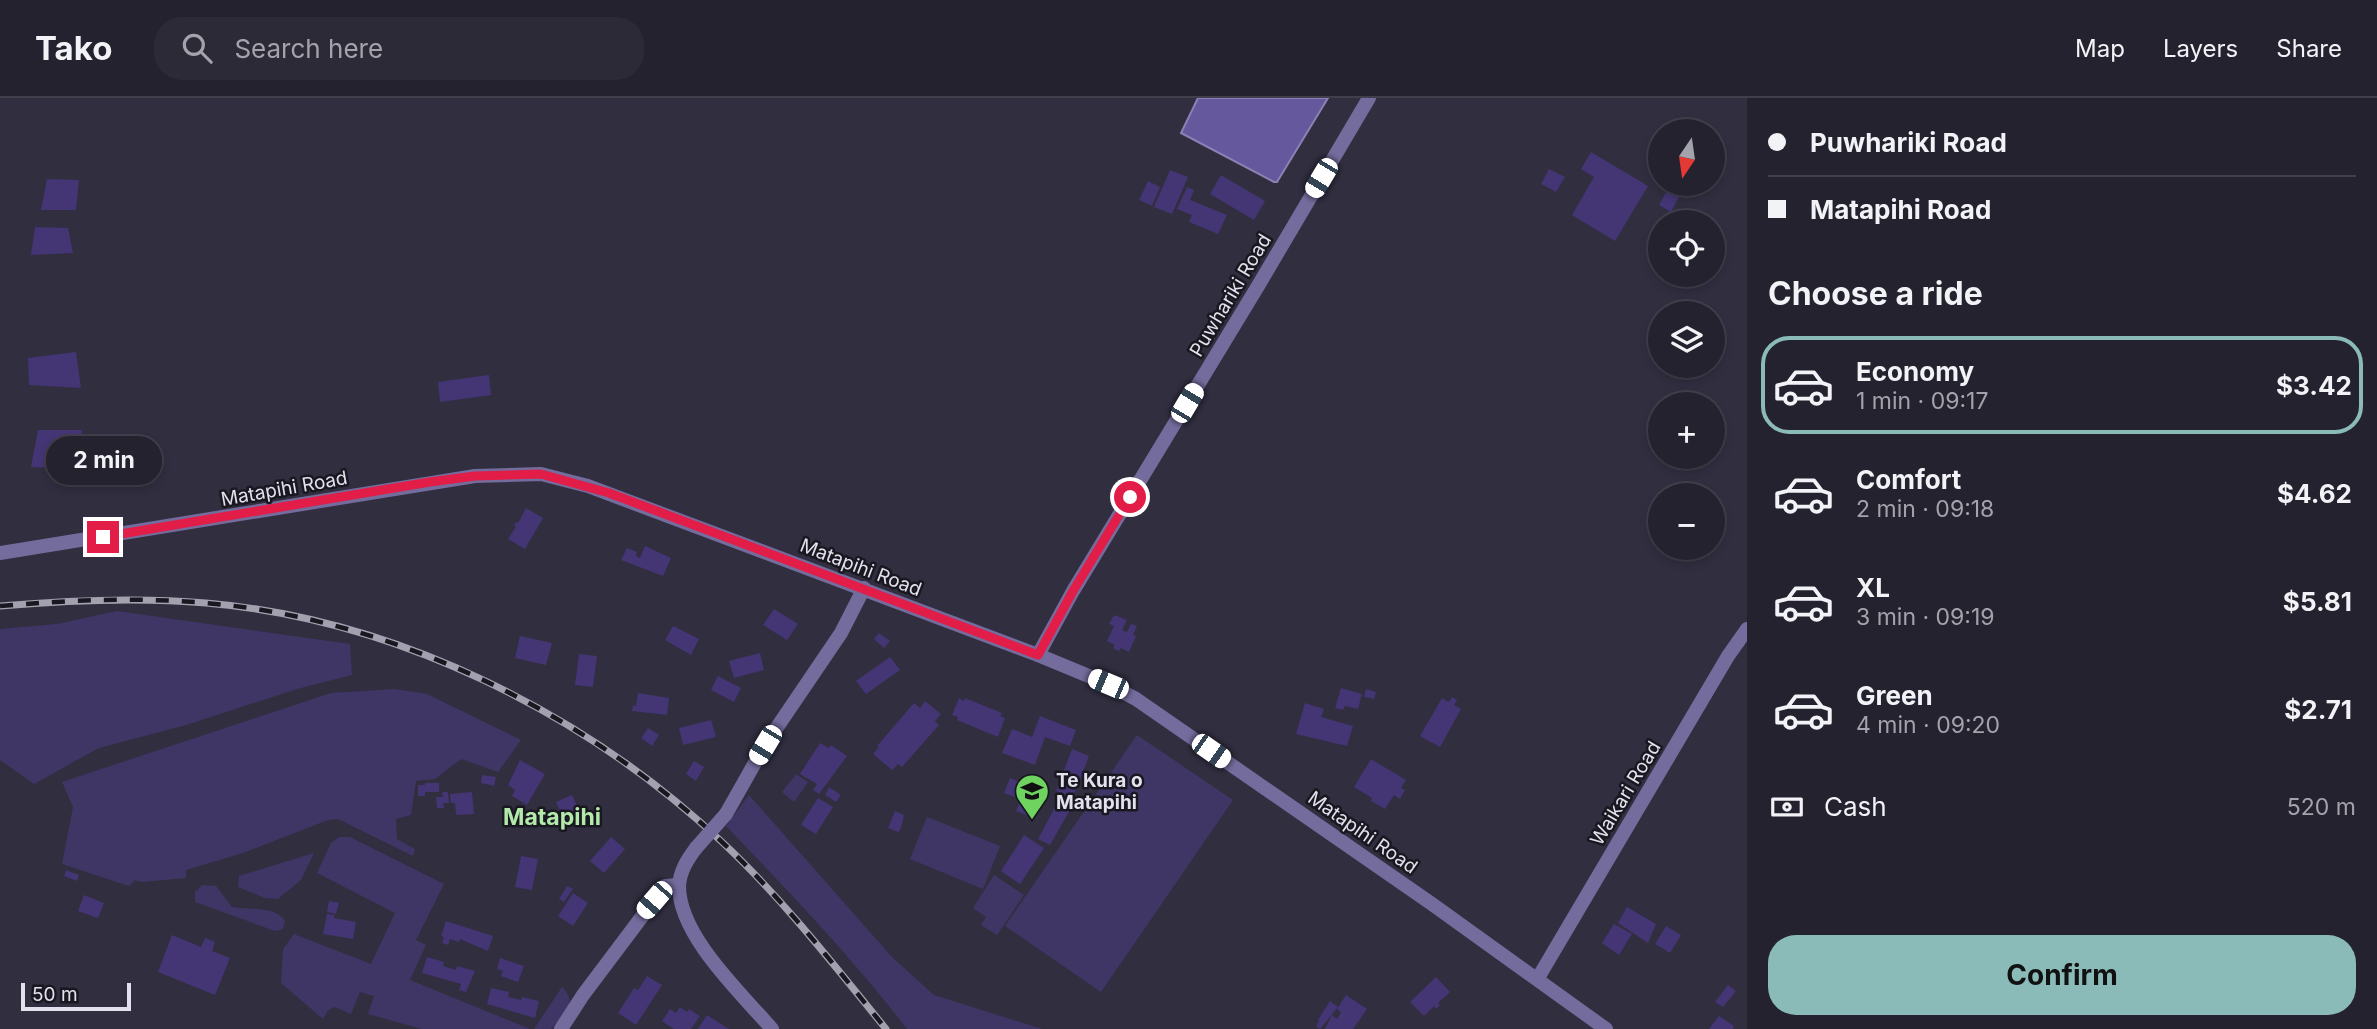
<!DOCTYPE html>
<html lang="en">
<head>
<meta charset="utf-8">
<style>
	:root { --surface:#252230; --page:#2d2a38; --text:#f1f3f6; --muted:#a3a4ab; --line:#423f4c; --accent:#8bbbb9 }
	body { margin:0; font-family:Inter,sans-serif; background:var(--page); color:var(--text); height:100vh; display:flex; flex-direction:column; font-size:26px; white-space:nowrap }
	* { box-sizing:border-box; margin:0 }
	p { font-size:23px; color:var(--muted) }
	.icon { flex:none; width:38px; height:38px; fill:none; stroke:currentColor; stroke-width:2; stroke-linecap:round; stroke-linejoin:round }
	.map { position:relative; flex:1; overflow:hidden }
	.sheet { display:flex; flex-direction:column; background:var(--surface); width:630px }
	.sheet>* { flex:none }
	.banner { display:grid; align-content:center; height:154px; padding:0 21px; background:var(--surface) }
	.needle { width:46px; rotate:193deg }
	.fabs { position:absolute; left:1648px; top:21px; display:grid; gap:14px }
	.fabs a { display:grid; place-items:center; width:77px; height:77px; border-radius:50%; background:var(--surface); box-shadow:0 4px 10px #0003,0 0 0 2px var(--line); font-size:35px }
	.scale { position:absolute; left:21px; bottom:18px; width:110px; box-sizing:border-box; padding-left:7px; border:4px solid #e3e1ed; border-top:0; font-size:19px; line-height:24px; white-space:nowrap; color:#e3e1ed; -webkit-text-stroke:5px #191820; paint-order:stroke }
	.end { position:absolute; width:32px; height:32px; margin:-16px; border:9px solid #e11d48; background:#fff; box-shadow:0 0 0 4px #fff }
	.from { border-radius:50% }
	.bubble { position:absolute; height:49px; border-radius:24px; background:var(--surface); box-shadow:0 4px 10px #0003,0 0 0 2px var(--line); font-size:23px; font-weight:700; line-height:49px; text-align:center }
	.car { position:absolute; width:21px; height:42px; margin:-21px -10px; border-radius:9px; box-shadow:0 0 5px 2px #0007; background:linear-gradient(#fff 24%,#345 0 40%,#fff 0 76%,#345 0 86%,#fff 0) }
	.banner b { display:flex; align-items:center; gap:24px; height:66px; font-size:26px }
	.banner b+b { border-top:2px solid var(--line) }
	.banner i { width:18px; height:18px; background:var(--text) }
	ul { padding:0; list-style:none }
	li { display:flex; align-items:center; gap:21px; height:98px; margin:0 14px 10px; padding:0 7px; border:4px solid transparent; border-radius:28px }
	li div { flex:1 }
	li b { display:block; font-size:26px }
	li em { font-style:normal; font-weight:700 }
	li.current { border-color:var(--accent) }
	li>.icon { width:63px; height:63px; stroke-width:1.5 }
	h2 { padding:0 21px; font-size:32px; line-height:84px }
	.pay { display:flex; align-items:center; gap:18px; height:77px; padding:0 21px; font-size:26px }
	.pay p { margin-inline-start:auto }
	.primary-button { display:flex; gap:14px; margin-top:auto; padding:14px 21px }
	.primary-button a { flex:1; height:80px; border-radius:28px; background:var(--accent); color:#111; font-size:28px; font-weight:700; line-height:80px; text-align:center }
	header { display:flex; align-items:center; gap:42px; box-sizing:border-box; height:98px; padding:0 35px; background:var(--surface); border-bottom:2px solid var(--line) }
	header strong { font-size:33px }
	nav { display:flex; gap:38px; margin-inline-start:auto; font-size:24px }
	.search { width:490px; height:63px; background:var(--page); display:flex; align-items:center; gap:18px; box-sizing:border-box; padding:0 24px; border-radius:28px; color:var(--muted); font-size:26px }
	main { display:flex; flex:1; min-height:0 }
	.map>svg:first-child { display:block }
	.green { fill:#3f3666 }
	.water { fill:#66589c; stroke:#8c81b4; stroke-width:2 }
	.building { fill:#443575 }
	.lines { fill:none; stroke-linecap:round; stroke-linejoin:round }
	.minor { stroke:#746c9c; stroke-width:14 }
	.rail-casing { stroke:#a3a1af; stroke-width:7 }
	.rail { stroke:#191820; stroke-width:4.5; stroke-dasharray:13; stroke-linecap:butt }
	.minor-bridge { stroke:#746c9c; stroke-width:14 }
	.route { stroke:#e11d48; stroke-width:9 }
	.labels { text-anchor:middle; stroke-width:5; stroke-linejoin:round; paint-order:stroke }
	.street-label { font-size:19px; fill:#e3e1ed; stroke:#191820 }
	.poi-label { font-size:19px; font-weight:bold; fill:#e3e1ed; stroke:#191820; text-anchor:start }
	.quarter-label { font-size:23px; font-weight:bold; fill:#b3e9ab; stroke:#191820 }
</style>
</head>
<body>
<header>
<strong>Tako</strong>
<div class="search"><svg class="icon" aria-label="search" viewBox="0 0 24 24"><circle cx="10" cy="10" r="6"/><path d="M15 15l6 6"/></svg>Search here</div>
<nav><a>Map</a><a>Layers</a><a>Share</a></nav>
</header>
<main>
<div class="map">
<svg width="1747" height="931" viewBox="0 0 1747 931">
	<rect width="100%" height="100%" fill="#312e40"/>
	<g class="green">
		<polygon points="117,513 350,546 352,577 297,591 186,627 99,650 34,686 0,662 0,531 57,526"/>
		<polygon points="395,591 427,596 521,642 498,674 461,661 435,681 416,683 411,717 396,721 397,741 415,751 413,758 338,721 328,722 243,755 186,772 186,780 142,784 135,782 129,788 62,766 73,709 62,684 331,595"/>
		<polygon points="1137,637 1233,702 1101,894 1005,828"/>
		<polygon points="796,676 808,684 794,704 782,694"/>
		<path d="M749 697 892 859 934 897 1042 931H907C852 859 789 794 726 728Z"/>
		<polygon points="927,719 1000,748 983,791 910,761"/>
		<polygon points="339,739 350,739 444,786 416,842 426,847 410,882 530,931 422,931 368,916 374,898 360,894 351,916 335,909 328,912 323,921 281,885 283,851 294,836 371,866 395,815 317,775 331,745"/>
		<polygon points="314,755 301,782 278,801 265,800 238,789 239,778"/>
		<polygon points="994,777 1024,797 997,837 981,827 986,819 973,810"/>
		<path d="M202 787 216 788 232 809C248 812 277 808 285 823L283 831 275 833 195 804V794Z"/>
		<path d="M562 889C579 907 564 916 551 931H534Z"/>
	</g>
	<polygon class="water" points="1198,0 1328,0 1277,84 1274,84 1181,35"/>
	<g class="building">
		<polygon points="1591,54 1648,88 1615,143 1572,117 1594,79 1581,71"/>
		<polygon points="1549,71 1565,79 1556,94 1541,86"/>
		<polygon points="1170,72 1188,79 1172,116 1154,109"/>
		<polygon points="1221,77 1265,103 1254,122 1210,96"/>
		<polygon points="47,81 79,82 76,112 41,112"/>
		<polygon points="1148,83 1160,89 1152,108 1139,102"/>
		<polygon points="1187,89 1194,92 1190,102 1227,117 1218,136 1189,124 1192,117 1177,111"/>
		<polygon points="1669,89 1681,95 1671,114 1659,107"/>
		<polygon points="35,129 68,130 73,155 31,157"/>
		<polygon points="76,254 81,290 29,287 28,260"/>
		<polygon points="489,277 491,297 440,304 438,284"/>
		<polygon points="38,332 82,332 77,371 31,369"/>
		<polygon points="127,337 150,338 148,359 126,358"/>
		<polygon points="526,410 543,420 525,451 508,441 516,429 514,427 516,424 518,425"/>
		<polygon points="645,448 671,460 663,478 621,462 627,450 637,454 636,458 640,460"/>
		<polygon points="774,511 798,526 787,542 763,527"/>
		<polygon points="1114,517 1127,522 1122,532 1127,534 1131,526 1137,528 1133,537 1136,538 1129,554 1121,550 1119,553 1113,550 1115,547 1107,543 1114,528 1109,526"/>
		<polygon points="673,528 699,541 691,557 665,542"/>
		<polygon points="879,535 890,543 884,550 874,541"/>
		<polygon points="520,538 552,545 546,567 515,560"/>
		<polygon points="760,555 764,572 734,580 729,563"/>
		<polygon points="579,556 597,558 593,589 575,587"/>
		<polygon points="890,559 900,572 866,596 856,583"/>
		<polygon points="718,578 741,590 734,604 711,592"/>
		<polygon points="1341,590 1362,596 1358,611 1345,608 1343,612 1335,610"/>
		<polygon points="1366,591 1376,594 1374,601 1364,599"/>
		<polygon points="638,595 669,600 667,617 632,613 633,607 636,608"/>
		<polygon points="1452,599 1457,602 1454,607 1461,611 1440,649 1420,638 1442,600 1449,604"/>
		<polygon points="959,600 964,603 965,600 1002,615 1000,618 1005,620 998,639 957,622 958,619 952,617"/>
		<polygon points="925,603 941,616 935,623 939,627 902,669 898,666 892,672 873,656 879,649 877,648 914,605 920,610"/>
		<polygon points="1305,605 1324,611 1321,619 1353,628 1347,648 1296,636"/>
		<polygon points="1040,618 1076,632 1070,648 1045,639 1035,667 1002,655 1012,631 1032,639"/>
		<polygon points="711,622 716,639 683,647 679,630"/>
		<polygon points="648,630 659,637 652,648 641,640"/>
		<polygon points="820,645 829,650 831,647 847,658 819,696 813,692 817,686 800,676"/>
		<polygon points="1072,651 1089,658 1073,699 1056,693"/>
		<polygon points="1371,661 1406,682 1401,690 1405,692 1400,701 1394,697 1385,711 1371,703 1372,700 1354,689"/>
		<polygon points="520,662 545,676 527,707 512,698 515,692 508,687"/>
		<polygon points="694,663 704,669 696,683 686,676"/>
		<polygon points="482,677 496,679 494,688 481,685"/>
		<polygon points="1010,680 1044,694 1038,708 1004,695"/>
		<polygon points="425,685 439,685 439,694 425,694 425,698 418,698 418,687 425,687"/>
		<polygon points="829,689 841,697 836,704 825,697"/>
		<polygon points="442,694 448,694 449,705 443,705 444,710 437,710 436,699 443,699"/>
		<polygon points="472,694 474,716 456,717 455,705 451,705 450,696"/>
		<polygon points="572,697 584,722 568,729 556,704"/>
		<polygon points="1061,698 1074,705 1050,747 1038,741"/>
		<polygon points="818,700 833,709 816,736 801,727"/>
		<polygon points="1020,703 1033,708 1029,718 1016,713"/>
		<polygon points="895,713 904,717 901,730 898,734 888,730"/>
		<polygon points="1024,737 1044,750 1020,786 1001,773"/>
		<polygon points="611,739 625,751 604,775 590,763"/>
		<polygon points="521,758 538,761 532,792 515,789"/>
		<polygon points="66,772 79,777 77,783 64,778"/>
		<polygon points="567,788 573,791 564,804 559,801"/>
		<polygon points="573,795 588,805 573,828 558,818"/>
		<polygon points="84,797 104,805 98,820 78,813"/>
		<polygon points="329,803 339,805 336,816 327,814"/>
		<polygon points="1627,809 1656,826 1648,845 1618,825"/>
		<polygon points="327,816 334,817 334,820 356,824 353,841 323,836"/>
		<polygon points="446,823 493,838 488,853 460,841 459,844 450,841 448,847 442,845 444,839 441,838"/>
		<polygon points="1614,826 1632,836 1619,857 1602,845"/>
		<polygon points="1666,828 1681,837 1670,855 1655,846"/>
		<polygon points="172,837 201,849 205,840 215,844 212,853 230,860 215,897 158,874"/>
		<polygon points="427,859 444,864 443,868 456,872 457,868 475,873 466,894 459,892 461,886 422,875"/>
		<polygon points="500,860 524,868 518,884 501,878 503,873 497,871"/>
		<polygon points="647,878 662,887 636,927 618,915 634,890 638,892"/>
		<polygon points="1436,879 1450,894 1438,905 1440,907 1436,911 1434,908 1424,918 1410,904"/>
		<polygon points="1728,887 1736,893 1723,909 1715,904"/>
		<polygon points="491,890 509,894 508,899 521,902 522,899 539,903 535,920 487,906"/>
		<polygon points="1346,897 1367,911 1353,931 1325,931 1332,917 1337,921 1341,914 1337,911"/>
		<polygon points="1330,903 1338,909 1320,931 1316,928 1319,923 1318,922"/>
		<polygon points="680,909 687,914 689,911 700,918 691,931 674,931 662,923 670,911 676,915"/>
		<polygon points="707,917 729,931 698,931"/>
		<polygon points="1719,918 1734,928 1733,931 1709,931"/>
	</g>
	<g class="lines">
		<g class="minor">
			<polyline points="0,455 475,378 541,376 588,388 1038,557 1108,586 1136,601 1432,806 1606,931"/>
			<polyline points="1038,557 1073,493 1258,188 1369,0"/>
			<polyline points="726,716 765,647 841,535 864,490"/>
			<path d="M696 750C687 762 680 773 679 788 679 838 741 895 772 931"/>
			<polyline points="1538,880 1728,558 1747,531"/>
			<polyline points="561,931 583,897 665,788 679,787"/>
		</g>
		<g class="rail-casing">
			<path id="rail" d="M0 508C70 502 137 499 206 505 395 521 585 615 722 744 782 800 834 867 886 931"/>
		</g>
		<use href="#rail" class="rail"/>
		<polyline class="minor-bridge" points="696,750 726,716"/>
	</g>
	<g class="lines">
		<polyline class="route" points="103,439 430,384 475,378 541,376 609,395 1038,557 1073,493 1130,399"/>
	</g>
	<defs>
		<g id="school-pin" transform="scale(1.75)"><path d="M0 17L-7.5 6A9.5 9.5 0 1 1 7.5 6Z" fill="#6fd360" stroke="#191820"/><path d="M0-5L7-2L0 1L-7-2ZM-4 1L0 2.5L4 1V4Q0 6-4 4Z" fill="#111"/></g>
	</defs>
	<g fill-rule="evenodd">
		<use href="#school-pin" x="1032" y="693"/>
	</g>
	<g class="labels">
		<g class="street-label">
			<text transform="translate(1230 197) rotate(-59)" y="7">Puwhariki Road</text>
			<text transform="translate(284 390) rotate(-10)" y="7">Matapihi Road</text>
			<text transform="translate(861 469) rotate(21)" y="7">Matapihi Road</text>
			<text transform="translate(1625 695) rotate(-59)" y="7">Waikari Road</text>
			<text transform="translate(1363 734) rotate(35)" y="7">Matapihi Road</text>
		</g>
		<g class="poi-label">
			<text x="1056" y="689">Te Kura o<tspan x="1056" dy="22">Matapihi</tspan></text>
		</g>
		<g class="quarter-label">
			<text x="552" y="727">Matapihi</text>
		</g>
	</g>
</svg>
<div class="fabs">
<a><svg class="needle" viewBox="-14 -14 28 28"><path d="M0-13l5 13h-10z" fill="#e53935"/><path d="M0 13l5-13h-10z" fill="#a3a4ab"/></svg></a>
<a><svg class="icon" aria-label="locate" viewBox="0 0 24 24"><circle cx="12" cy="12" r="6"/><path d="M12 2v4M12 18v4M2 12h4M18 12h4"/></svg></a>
<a><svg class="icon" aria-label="layers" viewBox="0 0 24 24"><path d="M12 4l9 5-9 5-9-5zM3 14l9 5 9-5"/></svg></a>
<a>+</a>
<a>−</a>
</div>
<div class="scale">50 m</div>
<i class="end from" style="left:1130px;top:399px"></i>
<i class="end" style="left:103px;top:439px"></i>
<div class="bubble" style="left:46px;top:338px;width:116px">2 min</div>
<i class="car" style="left:1321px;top:80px;rotate:211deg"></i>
<i class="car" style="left:1187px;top:305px;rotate:31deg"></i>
<i class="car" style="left:1108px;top:586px;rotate:293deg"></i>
<i class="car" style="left:765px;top:647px;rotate:211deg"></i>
<i class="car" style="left:1211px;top:653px;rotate:125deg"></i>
<i class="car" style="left:654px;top:802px;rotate:221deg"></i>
</div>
<section class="sheet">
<div class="banner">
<b><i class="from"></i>Puwhariki Road</b>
<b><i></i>Matapihi Road</b>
</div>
<h2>Choose a ride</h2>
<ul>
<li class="current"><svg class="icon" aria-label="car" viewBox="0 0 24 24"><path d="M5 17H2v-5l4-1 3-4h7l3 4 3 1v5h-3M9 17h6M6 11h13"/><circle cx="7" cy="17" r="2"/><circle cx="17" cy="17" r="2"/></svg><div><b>Economy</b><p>1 min · 09:17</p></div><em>$3.42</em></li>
<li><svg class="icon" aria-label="car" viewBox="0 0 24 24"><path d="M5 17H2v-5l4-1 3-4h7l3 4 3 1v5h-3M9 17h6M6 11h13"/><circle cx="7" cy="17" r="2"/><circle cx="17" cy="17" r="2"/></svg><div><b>Comfort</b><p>2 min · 09:18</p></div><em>$4.62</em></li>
<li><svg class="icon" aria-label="car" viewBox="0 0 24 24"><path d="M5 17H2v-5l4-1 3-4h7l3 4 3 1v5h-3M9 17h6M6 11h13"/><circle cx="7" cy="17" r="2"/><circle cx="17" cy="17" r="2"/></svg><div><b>XL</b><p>3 min · 09:19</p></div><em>$5.81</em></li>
<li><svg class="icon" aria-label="car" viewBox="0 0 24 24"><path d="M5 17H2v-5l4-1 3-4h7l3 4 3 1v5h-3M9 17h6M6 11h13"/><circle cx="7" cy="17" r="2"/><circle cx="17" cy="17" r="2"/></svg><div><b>Green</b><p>4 min · 09:20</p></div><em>$2.71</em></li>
</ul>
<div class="pay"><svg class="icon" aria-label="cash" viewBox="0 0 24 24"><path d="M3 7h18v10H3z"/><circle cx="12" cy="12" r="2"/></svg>Cash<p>520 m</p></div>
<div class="primary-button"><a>Confirm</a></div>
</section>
</main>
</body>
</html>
